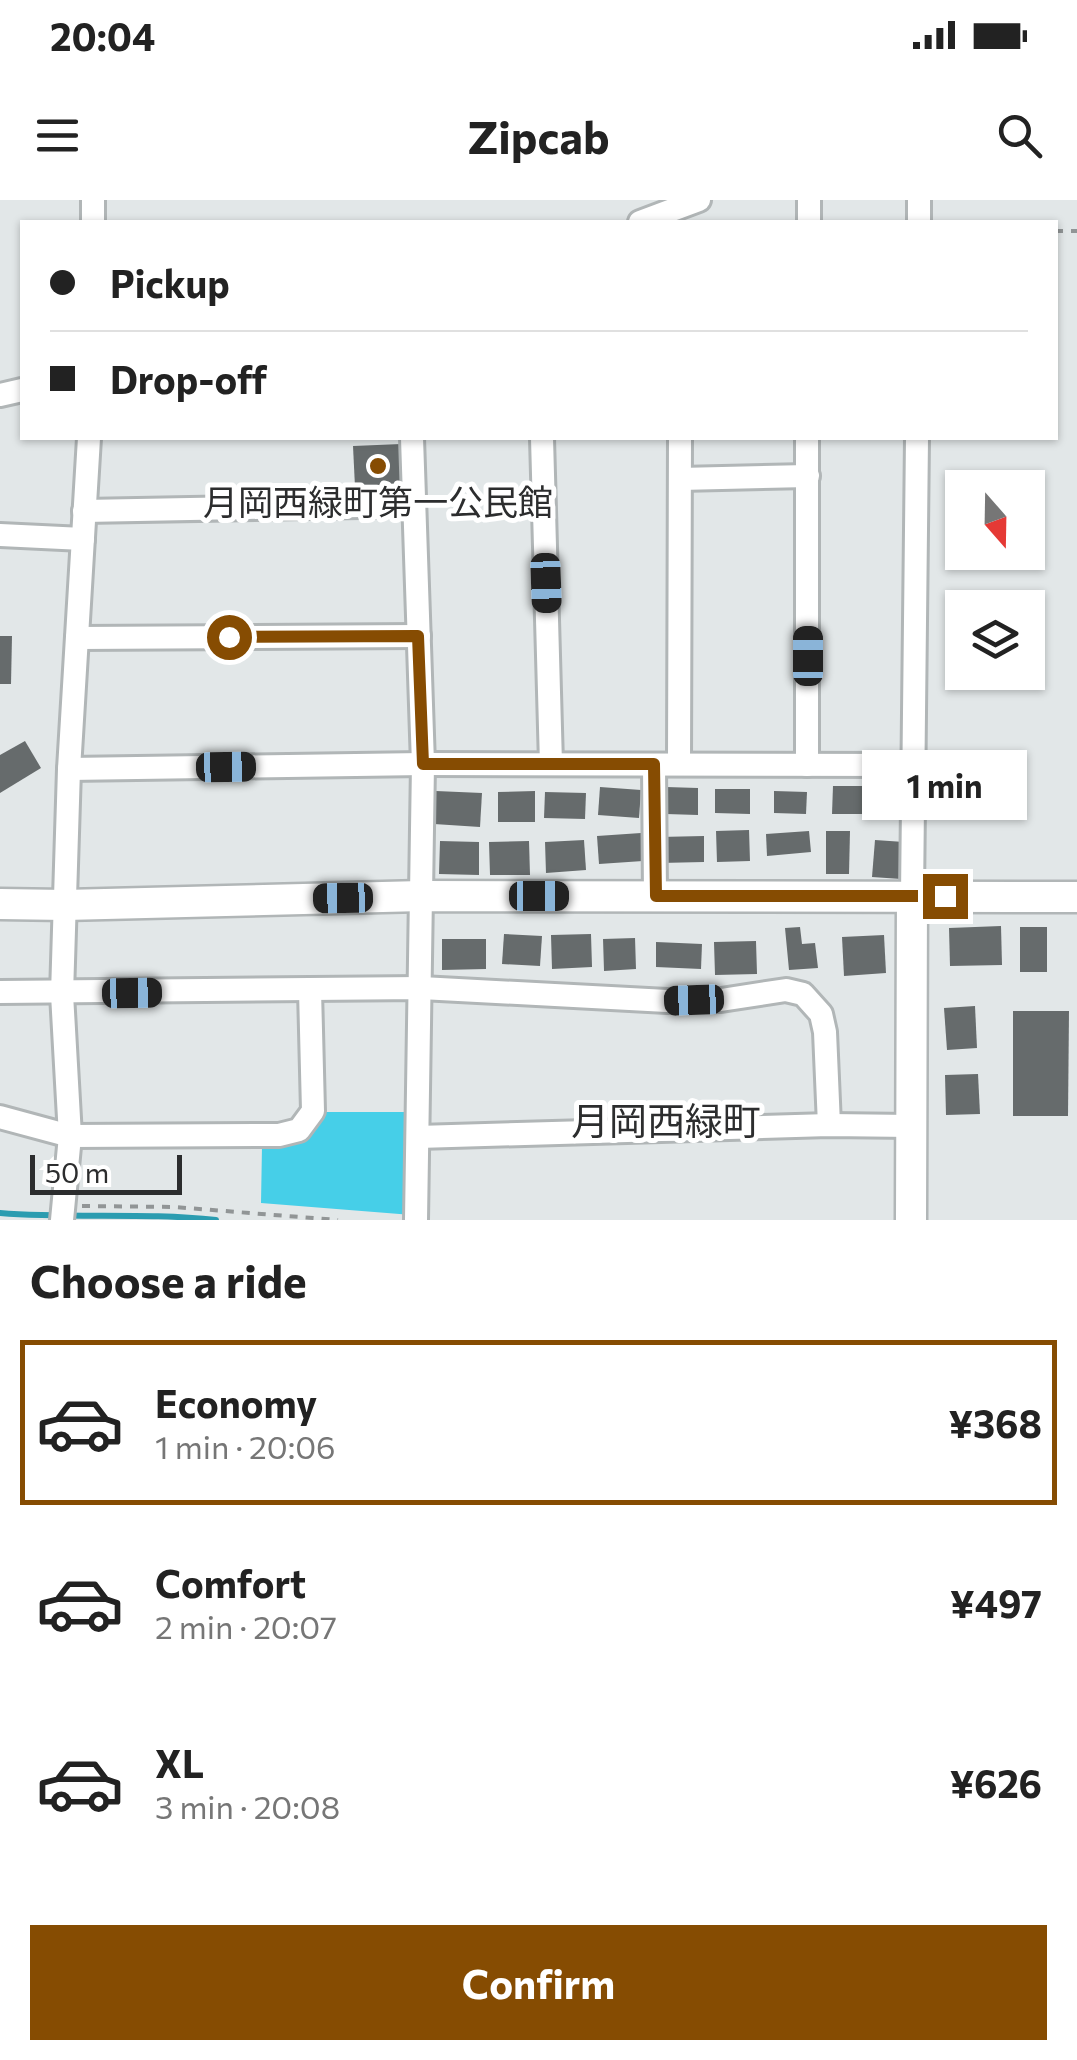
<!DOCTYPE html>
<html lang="en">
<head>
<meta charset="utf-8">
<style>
	:root { --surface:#fff; --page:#f6f6f6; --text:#222; --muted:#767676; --line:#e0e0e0; --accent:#864c02 }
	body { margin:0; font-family:Commissioner,"Noto Sans JP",sans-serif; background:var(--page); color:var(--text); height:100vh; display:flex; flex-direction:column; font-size:38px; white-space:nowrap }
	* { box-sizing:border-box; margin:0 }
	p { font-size:32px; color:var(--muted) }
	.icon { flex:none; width:55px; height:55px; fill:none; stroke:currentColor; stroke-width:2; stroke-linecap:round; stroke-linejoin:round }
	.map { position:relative; height:1020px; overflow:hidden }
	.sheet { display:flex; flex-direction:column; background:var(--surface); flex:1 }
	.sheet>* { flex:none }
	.hud { position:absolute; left:20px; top:20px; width:1038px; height:220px; border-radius:0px; box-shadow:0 2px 8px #0004; display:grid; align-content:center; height:220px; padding:0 30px; background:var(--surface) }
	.needle { width:65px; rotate:160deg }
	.fabs { position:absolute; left:945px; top:270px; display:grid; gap:20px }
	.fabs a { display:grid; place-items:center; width:100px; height:100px; border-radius:0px; background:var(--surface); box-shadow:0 2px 8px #0004; font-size:50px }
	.scale { position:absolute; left:30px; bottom:25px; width:152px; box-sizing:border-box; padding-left:10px; border:5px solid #2c2d2e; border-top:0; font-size:28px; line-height:35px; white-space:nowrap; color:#2c2d2e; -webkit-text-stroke:8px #fff; paint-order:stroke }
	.end { position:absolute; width:45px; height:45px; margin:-22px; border:12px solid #864c02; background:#fff; box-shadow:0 0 0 5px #fff }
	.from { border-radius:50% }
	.bubble { position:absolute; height:70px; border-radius:0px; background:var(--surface); box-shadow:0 2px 8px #0004; font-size:32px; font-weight:700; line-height:70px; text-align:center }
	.car { position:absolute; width:30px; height:60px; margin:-30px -15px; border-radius:12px; box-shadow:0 0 8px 2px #0007; background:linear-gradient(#222 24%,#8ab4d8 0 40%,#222 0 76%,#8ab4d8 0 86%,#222 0) }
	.hud b { display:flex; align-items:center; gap:35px; height:95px; font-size:38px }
	.hud b+b { border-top:2px solid var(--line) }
	.hud i { width:25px; height:25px; background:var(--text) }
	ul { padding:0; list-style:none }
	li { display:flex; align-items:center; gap:30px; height:165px; margin:0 20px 15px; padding:0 10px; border:5px solid transparent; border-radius:0px }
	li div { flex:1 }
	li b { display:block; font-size:38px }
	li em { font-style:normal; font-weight:700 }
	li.current { border-color:var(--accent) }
	li>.icon { width:90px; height:90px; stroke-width:1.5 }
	h2 { padding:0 30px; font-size:45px; line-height:120px }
	.action { display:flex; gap:20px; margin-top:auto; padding:20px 30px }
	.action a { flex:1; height:115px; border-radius:0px; background:var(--accent); color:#fff; font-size:40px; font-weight:700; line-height:115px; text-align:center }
	.status { display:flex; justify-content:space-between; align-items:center; height:70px; padding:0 50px; background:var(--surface); direction:ltr }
	.status svg { height:28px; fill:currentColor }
	header { display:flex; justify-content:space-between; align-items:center; height:130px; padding:0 30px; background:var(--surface); font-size:45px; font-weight:700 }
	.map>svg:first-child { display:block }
	.green { fill:#46cfe8 }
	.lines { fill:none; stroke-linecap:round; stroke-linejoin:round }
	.stream { stroke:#2b9cb0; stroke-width:6 }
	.building { fill:#666b6c }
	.minor-casing { stroke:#b1b6b7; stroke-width:28 }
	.tertiary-casing { stroke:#b1b6b7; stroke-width:35 }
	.path { stroke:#919596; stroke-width:4; stroke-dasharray:8 8; stroke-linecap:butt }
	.minor { stroke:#fff; stroke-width:22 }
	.tertiary { stroke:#fff; stroke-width:30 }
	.route { stroke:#864c02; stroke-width:12 }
	.poi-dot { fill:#864c02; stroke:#fff; stroke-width:4 }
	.labels { text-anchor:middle; stroke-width:10; stroke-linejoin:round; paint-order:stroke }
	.poi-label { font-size:35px; fill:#2c2d2e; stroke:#fff }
	.neighbourhood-label { font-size:38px; fill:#2c2d2e; stroke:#fff }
</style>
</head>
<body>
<div class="status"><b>20:04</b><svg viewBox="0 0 49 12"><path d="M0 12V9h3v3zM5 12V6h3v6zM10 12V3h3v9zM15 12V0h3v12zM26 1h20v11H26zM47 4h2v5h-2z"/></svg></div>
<header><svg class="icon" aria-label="menu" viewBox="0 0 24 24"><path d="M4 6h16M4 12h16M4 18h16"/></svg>Zipcab<svg class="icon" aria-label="search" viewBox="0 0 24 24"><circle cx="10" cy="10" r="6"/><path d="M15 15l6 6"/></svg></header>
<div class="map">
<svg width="1077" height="1020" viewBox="0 0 1077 1020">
	<rect width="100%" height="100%" fill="#e2e7e8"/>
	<polygon class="green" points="326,912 416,912 412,1015 261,1003 262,946 306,941"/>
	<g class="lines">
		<path class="stream" d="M0 1013C72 1019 144 1012 216 1020"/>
	</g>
	<g class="building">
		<polygon points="401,244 402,285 355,287 353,246"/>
		<polygon points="0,436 12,436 11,484 0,484"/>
		<polygon points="25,541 41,568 0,593 0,555"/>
		<polygon points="833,586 872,586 872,614 832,614"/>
		<polygon points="600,587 641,590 639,618 598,615"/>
		<polygon points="666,587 698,588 698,615 666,614"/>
		<polygon points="715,589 750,589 750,614 715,613"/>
		<polygon points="436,591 482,593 480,627 434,624"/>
		<polygon points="535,591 535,622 498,622 498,592"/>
		<polygon points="774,591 807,592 806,614 774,613"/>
		<polygon points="545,592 586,593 585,619 544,618"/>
		<polygon points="749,630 750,661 717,662 716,631"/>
		<polygon points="809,631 811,652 767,656 766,634"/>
		<polygon points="826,631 850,631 849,674 826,674"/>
		<polygon points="641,633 643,661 599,664 597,636"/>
		<polygon points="704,636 704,662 660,663 659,637"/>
		<polygon points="584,640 586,670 546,673 545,642"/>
		<polygon points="875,640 904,642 901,679 872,677"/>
		<polygon points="440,641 479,642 479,675 439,674"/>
		<polygon points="529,641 530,675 490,675 489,642"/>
		<polygon points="1001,726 1002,765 950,766 949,728"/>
		<polygon points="800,727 802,744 815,743 818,768 789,770 785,728"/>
		<rect x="1020" y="727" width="27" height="45"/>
		<polygon points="504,734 542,736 540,766 502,764"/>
		<polygon points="591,734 592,767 552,769 551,735"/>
		<polygon points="884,735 886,773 844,776 842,737"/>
		<polygon points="635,738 636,769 604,771 603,739"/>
		<polygon points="442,739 486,739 486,769 442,770"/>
		<polygon points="756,741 757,774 715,775 714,742"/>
		<polygon points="656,742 702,744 701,769 656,767"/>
		<polygon points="975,806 977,848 947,850 944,808"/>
		<polygon points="1013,811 1069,811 1068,916 1013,916"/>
		<polygon points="978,874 980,914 946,915 945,875"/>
	</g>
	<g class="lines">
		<g class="minor-casing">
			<g id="minor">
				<polyline points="93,22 93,0"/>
				<polyline points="640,22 699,0"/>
				<polyline points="809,22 809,0"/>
				<polyline points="919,22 919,0"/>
				<polyline points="0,195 22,190"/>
				<polyline points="412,238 423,564 416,1020"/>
				<polyline points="542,238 551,564"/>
				<polyline points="680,279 808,276"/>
				<polyline points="84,311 414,305"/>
				<polyline points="0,335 83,339"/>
				<polyline points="77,438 419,436"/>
				<polyline points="679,564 680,238"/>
				<polyline points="654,565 655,696"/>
				<polyline points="807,565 807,238"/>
				<polyline points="69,569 423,564 913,565"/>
				<polyline points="912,696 917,238"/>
				<polyline points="0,792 421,788 667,801 721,800 786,790 803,794 821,814 825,832 829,925"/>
				<polyline points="0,917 70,936 279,935 299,930 313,911 310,790"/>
				<polyline points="418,937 829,925 912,926"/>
				<polyline points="62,1020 70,936 62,794 69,569 89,238"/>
			</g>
		</g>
		<g class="tertiary-casing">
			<g id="tertiary">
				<polyline points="0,704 65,705 422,696 1077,697"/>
				<polyline points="911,1020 912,696"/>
			</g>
		</g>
		<g class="path">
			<polyline points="1055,31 1077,31"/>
			<polyline points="82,1006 174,1007 338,1020"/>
		</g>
		<use href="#minor" class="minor"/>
		<use href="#tertiary" class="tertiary"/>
	</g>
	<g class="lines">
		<polyline class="route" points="229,437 418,436 423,564 654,564 656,696 945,696"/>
	</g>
	<circle class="poi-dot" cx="378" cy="266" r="10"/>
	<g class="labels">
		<g class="poi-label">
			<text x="378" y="315">月岡西緑町第一公民館</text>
		</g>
		<g class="neighbourhood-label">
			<text x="666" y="935">月岡西緑町</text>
		</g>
	</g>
</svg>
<div class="fabs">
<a><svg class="needle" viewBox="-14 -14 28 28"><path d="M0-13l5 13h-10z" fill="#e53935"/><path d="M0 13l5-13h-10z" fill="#767676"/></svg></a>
<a><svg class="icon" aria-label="layers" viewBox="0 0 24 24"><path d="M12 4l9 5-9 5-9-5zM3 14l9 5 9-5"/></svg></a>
</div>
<div class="scale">50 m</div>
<i class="end from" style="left:229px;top:437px"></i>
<i class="end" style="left:945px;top:696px"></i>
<div class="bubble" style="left:862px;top:550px;width:165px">1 min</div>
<i class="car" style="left:546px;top:383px;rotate:178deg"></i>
<i class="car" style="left:808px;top:456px;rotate:0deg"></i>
<i class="car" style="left:226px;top:567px;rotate:89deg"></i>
<i class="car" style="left:539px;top:696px;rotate:90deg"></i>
<i class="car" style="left:343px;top:698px;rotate:269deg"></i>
<i class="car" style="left:132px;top:793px;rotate:89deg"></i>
<i class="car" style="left:694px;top:800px;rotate:268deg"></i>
<div class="hud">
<b><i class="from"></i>Pickup</b>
<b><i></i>Drop-off</b>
</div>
</div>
<section class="sheet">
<h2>Choose a ride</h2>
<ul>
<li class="current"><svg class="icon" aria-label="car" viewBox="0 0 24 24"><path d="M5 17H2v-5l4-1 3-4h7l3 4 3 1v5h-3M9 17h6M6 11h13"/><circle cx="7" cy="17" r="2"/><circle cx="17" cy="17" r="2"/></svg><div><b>Economy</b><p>1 min · 20:06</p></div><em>¥368</em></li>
<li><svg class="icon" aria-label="car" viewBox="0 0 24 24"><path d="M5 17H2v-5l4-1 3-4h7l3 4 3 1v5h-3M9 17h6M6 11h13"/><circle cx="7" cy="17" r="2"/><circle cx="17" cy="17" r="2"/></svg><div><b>Comfort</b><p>2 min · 20:07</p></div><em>¥497</em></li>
<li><svg class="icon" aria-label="car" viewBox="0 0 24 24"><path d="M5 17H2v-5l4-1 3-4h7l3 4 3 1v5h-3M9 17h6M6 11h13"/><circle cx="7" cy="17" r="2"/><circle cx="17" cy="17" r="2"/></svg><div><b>XL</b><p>3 min · 20:08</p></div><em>¥626</em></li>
</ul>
<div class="action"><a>Confirm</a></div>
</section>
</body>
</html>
